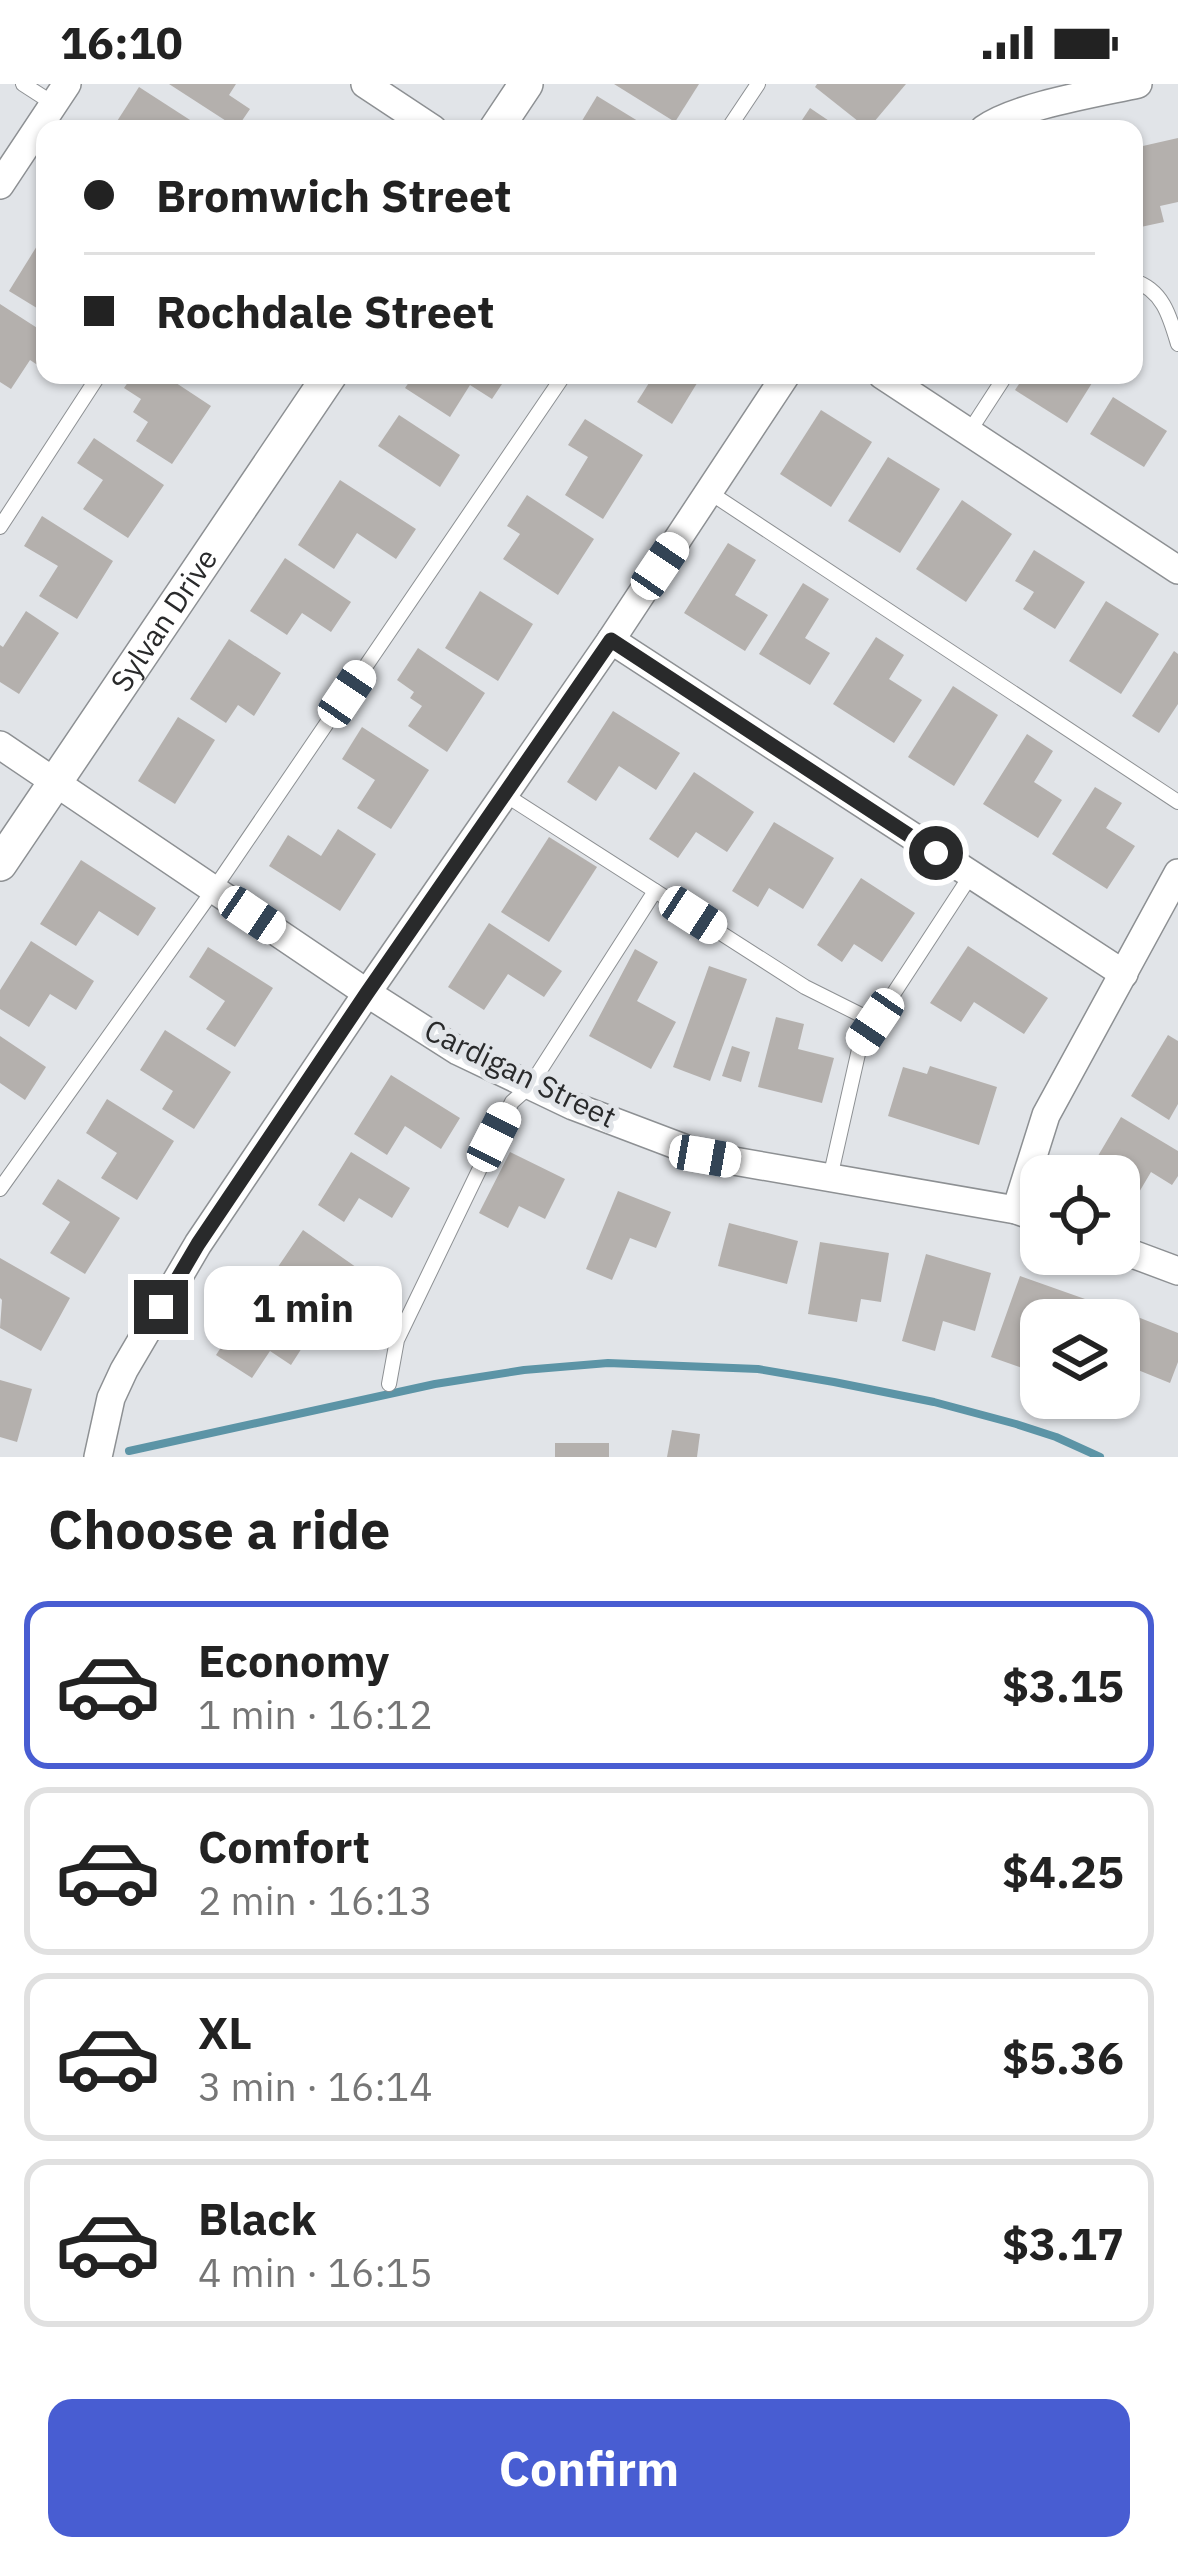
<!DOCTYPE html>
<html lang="en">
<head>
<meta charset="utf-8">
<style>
	:root { --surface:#fff; --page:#f6f6f6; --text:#222; --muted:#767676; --line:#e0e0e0; --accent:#485dd2 }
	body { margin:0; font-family:"IBM Plex Sans",sans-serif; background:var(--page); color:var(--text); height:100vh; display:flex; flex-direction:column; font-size:45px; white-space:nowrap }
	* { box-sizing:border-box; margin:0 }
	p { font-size:39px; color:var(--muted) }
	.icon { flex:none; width:66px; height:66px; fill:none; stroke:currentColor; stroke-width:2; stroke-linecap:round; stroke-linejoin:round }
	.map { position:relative; height:1373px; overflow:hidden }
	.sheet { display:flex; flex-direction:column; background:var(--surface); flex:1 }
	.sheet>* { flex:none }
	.top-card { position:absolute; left:36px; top:36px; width:1107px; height:264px; border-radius:24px; box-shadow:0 3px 9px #0004; display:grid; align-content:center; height:264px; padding:0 48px; background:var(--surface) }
	.controls { position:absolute; left:1020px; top:1071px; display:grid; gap:24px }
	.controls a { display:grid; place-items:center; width:120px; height:120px; border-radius:24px; background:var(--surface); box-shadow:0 3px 9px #0004; font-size:60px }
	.end { position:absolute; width:54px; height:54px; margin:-27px; border:15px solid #292a2b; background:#fff; box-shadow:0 0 0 6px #fff }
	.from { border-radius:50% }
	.bubble { position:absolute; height:84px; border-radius:24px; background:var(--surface); box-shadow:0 3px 9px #0004; font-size:39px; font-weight:700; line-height:84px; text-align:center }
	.car { position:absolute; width:36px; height:72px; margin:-36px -18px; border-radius:15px; box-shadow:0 0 9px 3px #0007; background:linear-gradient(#fff 24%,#345 0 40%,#fff 0 76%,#345 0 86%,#fff 0) }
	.top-card b { display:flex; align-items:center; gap:42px; height:114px; font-size:45px }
	.top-card b+b { border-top:3px solid var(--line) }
	.top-card i { width:30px; height:30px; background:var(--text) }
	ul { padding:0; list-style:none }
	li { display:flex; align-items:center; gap:36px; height:168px; margin:0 24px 18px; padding:0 24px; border:6px solid var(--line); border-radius:24px }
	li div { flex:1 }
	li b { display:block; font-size:45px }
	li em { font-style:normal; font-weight:700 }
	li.selected { border-color:var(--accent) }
	li>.icon { width:108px; height:108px; stroke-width:1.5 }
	h2 { padding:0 48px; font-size:54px; line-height:144px }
	.button { display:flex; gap:24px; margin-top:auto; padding:24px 48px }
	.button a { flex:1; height:138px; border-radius:24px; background:var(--accent); color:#fff; font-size:48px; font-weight:700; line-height:138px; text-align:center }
	.status { display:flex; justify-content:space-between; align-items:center; height:84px; padding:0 60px; background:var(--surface); direction:ltr }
	.status svg { height:33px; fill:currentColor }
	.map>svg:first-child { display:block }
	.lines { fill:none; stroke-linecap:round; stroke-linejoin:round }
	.stream { stroke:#5c94a6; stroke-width:8 }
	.building { fill:#b4b0ad }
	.service-casing { stroke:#8d9093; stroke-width:16 }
	.minor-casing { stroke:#8d9093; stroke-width:30 }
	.tertiary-casing { stroke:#8d9093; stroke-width:36 }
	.service { stroke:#fff; stroke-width:14 }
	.minor { stroke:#fff; stroke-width:27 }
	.tertiary { stroke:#fff; stroke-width:33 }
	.route { stroke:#292a2b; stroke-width:15 }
	.labels { text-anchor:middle; stroke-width:10; stroke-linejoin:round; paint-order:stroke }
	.street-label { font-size:30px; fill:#292a2b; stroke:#e1e4e8 }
</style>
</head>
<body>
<div class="status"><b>16:10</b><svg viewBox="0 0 49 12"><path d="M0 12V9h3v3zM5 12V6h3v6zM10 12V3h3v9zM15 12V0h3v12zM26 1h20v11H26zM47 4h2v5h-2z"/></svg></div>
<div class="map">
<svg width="1178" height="1373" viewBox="0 0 1178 1373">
	<rect width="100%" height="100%" fill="#e1e4e8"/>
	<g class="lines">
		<polyline class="stream" points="129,1367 435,1300 524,1286 608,1279 758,1285 834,1298 934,1318 1016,1340 1056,1353 1100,1373"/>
	</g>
	<g class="building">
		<polygon points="169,0 236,0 229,11 250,25 237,44"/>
		<polygon points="614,0 699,0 675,38"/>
		<polygon points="817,0 906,0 868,45 815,3"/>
		<polygon points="139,3 204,45 112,45"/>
		<polygon points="597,12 651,45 577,45"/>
		<polygon points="810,24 841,45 796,45"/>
		<polygon points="1178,54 1178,118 1160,122 1164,138 1136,144 1134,64"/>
		<polygon points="45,149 45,229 9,207"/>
		<polygon points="0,220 45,249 45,280 42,284 30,276 11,305 0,298"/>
		<polygon points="133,291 164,291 211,322 172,380 136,357 148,338 133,328 141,315 124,304"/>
		<polygon points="414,291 508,291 492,315 470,301 450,333 405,304"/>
		<polygon points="654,291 702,291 672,340 637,318"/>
		<polygon points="1025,291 1097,291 1067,339 1015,306"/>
		<polygon points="1113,313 1167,347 1144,383 1090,350"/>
		<polygon points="821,326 872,358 831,423 780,390"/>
		<polygon points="399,331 460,371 440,403 378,362"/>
		<polygon points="585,335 643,371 603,435 565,411 588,373 568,361"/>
		<polygon points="94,354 164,401 128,454 83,425 103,396 77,379"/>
		<polygon points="888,373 940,405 900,469 848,437"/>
		<polygon points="340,396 416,445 396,475 357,449 334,485 298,461"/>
		<polygon points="527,411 594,455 558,511 503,475 520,450 507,442"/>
		<polygon points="962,416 1012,450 966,518 916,485"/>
		<polygon points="42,432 113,477 77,535 39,512 58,482 24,462"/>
		<polygon points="728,459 756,476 735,511 768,531 745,567 684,529"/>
		<polygon points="1034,466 1085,498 1055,545 1023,525 1034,508 1015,497"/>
		<polygon points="285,474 351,518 331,548 302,529 287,551 250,527"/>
		<polygon points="803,499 829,515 805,554 830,569 810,601 759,570"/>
		<polygon points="480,507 533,540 498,597 445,564"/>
		<polygon points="1106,517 1159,550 1121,610 1069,577"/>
		<polygon points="26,527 59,549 19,610 0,598 0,561 3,563"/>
		<polygon points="876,553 904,571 889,595 922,616 894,659 833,620"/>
		<polygon points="229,555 281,589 254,632 238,621 226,639 190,615"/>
		<polygon points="418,564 485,609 447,668 408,642 422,622 410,614 414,608 397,596"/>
		<polygon points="1174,567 1178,570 1178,620 1159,649 1132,632"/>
		<polygon points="953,602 998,631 954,702 908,673"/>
		<polygon points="613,627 680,669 656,706 619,682 596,717 567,698"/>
		<polygon points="178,633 215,656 175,720 138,697"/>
		<polygon points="362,643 429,686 391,745 357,724 375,696 342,675"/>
		<polygon points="1027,650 1053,667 1034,698 1062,716 1038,754 983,720"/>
		<polygon points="694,688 754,728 727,768 696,748 678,774 649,755"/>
		<polygon points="1095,703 1122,719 1106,744 1135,762 1107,805 1052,770"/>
		<polygon points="774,738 834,774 803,825 769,804 758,823 732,807"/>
		<polygon points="338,745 376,770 340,827 269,782 288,751 321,772"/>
		<polygon points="549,753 597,783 549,858 501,828"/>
		<polygon points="81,776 156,824 138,852 99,827 76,862 40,840"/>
		<polygon points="861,794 915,829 882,878 854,860 842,878 817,861"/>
		<polygon points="489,839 562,887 544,913 508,890 484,926 448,903"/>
		<polygon points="31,857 94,897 76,926 50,910 29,943 0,925 0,906"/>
		<polygon points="968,862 1048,914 1024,950 974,918 961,938 930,919"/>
		<polygon points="208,863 273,904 235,963 206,945 225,917 189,893"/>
		<polygon points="635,865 658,878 637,917 676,938 651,985 589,952"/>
		<polygon points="709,882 747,895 710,997 673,983"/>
		<polygon points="776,933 804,940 798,965 834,974 822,1019 758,1003"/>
		<polygon points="165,946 231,988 194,1045 162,1025 173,1007 140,986"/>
		<polygon points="1168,951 1178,957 1178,1020 1169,1036 1131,1012"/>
		<polygon points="0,952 46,983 25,1016 0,999"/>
		<polygon points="732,962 750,968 741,998 722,992"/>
		<polygon points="930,982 997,1003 979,1061 888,1032 903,983 927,990"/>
		<polygon points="391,991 460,1034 441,1065 405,1042 387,1071 354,1050"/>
		<polygon points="107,1015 174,1057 137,1116 101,1094 117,1069 86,1049"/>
		<polygon points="1121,1033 1178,1067 1178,1092 1172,1101 1151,1088 1135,1115 1119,1105 1119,1092 1097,1092 1089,1087"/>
		<polygon points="351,1068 410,1104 392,1134 359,1114 344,1138 318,1121"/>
		<polygon points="510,1068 565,1095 545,1135 519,1122 508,1144 479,1129"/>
		<polygon points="58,1095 120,1134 85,1190 50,1169 70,1138 42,1120"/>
		<polygon points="618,1107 671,1128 656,1164 630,1154 612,1196 586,1185"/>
		<polygon points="729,1139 798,1157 787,1200 718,1182"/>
		<polygon points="303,1146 363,1188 343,1218 309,1195 289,1223 263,1205"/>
		<polygon points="820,1158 889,1169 881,1218 861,1215 857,1238 808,1230"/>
		<polygon points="926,1170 991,1189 975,1247 943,1237 935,1267 902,1257"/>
		<polygon points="0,1174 70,1214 41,1267 0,1244 2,1216 0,1214"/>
		<polygon points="1020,1192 1085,1215 1077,1236 1041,1236 1041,1261 1031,1257 1022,1284 991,1273"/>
		<polygon points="250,1219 307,1256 291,1281 270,1267 252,1294 216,1271"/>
		<polygon points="1120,1226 1178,1249 1178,1278 1170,1299 1133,1284 1119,1320 1119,1236 1116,1236"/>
		<polygon points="0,1296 32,1305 17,1358 0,1353"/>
		<polygon points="672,1346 700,1350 697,1373 667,1373"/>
		<rect x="555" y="1359" width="54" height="14"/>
	</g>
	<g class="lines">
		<g class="service-casing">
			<g id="service">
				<polyline points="23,0 54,20"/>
				<polyline points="728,45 758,0"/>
				<path d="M1134 197C1163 206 1170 233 1178 260"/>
				<polyline points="969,348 1006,291"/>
				<polyline points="709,408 1178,718"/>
				<polyline points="0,443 99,291"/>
				<polyline points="504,710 805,903 875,938"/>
				<polyline points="830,1094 860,961 971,791"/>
				<polyline points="0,1105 214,805 564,291"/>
				<polyline points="389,1300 397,1256 512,1018 530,1002 655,807"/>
			</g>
		</g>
		<g class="minor-casing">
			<g id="minor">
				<polyline points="365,0 433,45"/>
				<path d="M984 45C1016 22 1097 9 1138 0"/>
				<polyline points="0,101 67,0"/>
				<polyline points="882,291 1178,486"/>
				<polyline points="611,556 1124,890"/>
				<polyline points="0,661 367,909 458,967 573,1022 705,1072 1016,1126 1041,1135"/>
				<polyline points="1016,1126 1046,1031 1178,789"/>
				<polyline points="1119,1165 1178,1187"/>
				<polyline points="98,1373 111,1314 124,1286 198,1160 367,909 611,556 786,291"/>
			</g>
		</g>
		<g class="tertiary-casing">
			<g id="tertiary">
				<polyline points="496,45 526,0"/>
				<path id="s1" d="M0 780 330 291"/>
			</g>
		</g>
		<use href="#service" class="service"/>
		<use href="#minor" class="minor"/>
		<use href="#tertiary" class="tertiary"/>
	</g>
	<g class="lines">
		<polyline class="route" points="161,1223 198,1160 367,909 611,556 936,769"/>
	</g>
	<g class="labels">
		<g class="street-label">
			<text dy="10" stroke="none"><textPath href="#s1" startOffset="294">Sylvan Drive</textPath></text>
			<text transform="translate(520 990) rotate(26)" y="10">Cardigan Street</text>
		</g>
	</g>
</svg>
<div class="controls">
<a><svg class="icon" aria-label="locate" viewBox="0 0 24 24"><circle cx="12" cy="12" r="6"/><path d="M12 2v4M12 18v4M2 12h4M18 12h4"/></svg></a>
<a><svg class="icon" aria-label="layers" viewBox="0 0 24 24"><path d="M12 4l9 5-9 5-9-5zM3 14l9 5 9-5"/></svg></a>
</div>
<i class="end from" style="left:936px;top:769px"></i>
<i class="end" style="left:161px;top:1223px"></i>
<div class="bubble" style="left:204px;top:1182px;width:198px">1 min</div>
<i class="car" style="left:660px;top:482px;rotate:34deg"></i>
<i class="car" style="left:347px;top:610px;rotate:34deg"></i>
<i class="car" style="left:252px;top:831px;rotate:124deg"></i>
<i class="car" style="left:693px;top:831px;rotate:123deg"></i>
<i class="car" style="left:875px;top:938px;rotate:214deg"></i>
<i class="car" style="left:494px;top:1053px;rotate:27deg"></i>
<i class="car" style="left:705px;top:1072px;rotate:100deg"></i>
<div class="top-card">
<b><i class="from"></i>Bromwich Street</b>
<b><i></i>Rochdale Street</b>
</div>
</div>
<section class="sheet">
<h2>Choose a ride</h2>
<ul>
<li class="selected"><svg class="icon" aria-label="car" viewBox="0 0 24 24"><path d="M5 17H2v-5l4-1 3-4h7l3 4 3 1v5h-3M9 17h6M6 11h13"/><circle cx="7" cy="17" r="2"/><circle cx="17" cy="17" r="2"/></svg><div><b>Economy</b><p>1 min · 16:12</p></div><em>$3.15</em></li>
<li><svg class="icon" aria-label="car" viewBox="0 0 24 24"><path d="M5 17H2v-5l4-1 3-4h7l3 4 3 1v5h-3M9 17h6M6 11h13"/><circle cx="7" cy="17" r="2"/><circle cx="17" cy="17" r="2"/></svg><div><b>Comfort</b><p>2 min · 16:13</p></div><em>$4.25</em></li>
<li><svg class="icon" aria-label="car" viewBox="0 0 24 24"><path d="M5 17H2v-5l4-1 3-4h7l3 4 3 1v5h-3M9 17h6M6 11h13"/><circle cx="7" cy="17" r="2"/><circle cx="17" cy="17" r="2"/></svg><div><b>XL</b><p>3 min · 16:14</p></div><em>$5.36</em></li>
<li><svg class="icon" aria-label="car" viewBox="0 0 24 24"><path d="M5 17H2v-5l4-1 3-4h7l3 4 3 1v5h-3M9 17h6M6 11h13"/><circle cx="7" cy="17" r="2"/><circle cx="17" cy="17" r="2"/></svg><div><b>Black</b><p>4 min · 16:15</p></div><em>$3.17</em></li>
</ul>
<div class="button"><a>Confirm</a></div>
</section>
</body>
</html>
